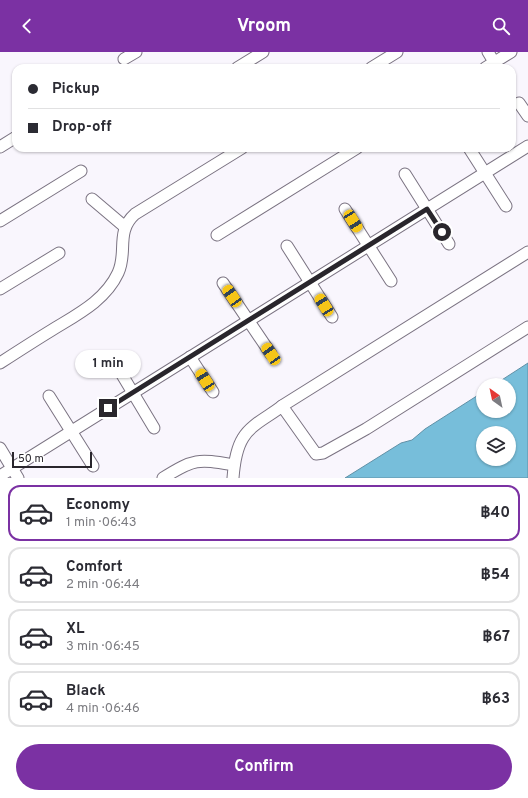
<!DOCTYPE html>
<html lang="en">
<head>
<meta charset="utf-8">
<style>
	:root { --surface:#fff; --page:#f2f2f3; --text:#2b2b33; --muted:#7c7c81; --line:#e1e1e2; --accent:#7b31a3 }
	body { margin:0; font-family:Overpass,sans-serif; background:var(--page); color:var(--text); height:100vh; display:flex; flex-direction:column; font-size:15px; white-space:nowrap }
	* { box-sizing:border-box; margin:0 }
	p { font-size:13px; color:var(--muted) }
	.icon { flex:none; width:22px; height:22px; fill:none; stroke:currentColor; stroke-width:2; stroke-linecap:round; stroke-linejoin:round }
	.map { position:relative; height:426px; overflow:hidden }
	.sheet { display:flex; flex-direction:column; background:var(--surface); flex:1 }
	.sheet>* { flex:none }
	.hud { position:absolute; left:12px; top:12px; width:504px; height:88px; border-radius:12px; box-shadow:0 1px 3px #0004; display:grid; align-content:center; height:88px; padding:0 16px; background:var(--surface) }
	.needle { width:26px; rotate:327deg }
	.buttons { position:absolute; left:476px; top:326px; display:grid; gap:8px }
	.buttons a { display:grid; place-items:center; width:40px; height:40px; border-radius:50%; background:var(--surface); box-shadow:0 1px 3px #0004; font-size:20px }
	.scale { position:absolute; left:12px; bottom:10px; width:80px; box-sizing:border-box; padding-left:4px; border:2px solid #29262c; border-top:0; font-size:11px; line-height:14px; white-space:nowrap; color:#29262c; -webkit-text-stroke:3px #fff; paint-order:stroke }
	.end { position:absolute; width:18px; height:18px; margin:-9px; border:5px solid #29262c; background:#fff; box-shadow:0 0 0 2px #fff }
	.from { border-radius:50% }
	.bubble { position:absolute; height:28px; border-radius:14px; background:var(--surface); box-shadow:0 1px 3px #0004; font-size:13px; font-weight:700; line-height:28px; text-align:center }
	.car { position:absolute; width:12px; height:24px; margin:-12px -6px; border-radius:5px; box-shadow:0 0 3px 1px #0007; background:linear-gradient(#f5c518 24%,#345 0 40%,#f5c518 0 76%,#345 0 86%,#f5c518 0) }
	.hud b { display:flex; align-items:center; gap:14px; height:38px; font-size:15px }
	.hud b+b { border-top:1px solid var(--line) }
	.hud i { width:10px; height:10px; background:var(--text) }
	ul { padding:7px 0 0; list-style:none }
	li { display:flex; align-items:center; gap:12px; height:56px; margin:0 8px 6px; padding:0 8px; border:2px solid var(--line); border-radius:12px }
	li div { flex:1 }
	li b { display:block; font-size:15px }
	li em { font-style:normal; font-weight:700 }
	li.active { border-color:var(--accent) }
	li>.icon { width:36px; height:36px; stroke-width:1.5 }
	.primary-button { display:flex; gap:8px; margin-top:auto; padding:8px 16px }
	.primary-button a { flex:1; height:46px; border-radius:24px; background:var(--accent); color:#fff; font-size:16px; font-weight:700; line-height:46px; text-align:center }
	header { display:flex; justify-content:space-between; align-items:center; height:52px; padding:0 16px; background:var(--accent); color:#fff; font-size:18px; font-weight:700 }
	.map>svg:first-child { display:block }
	.water { fill:#77beda; stroke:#6090a6; fill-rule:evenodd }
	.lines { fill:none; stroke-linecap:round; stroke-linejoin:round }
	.minor-casing { stroke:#7b7382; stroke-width:13 }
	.minor { stroke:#fff; stroke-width:11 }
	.route { stroke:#29262c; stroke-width:5 }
</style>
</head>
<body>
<header><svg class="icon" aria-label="back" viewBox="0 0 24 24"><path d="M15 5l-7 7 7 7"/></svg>Vroom<svg class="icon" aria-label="search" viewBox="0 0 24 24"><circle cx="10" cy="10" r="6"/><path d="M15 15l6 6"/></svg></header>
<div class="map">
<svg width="528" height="426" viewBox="0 0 528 426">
	<rect width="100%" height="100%" fill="#f9f6fd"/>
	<path class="water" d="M528 311V426H345L401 391 412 388 425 377 483 340V359H509V333H494ZM483 381H509V407H483Z"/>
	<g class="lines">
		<g class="minor-casing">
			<g id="minor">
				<polyline points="488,0 494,10"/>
				<polyline points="124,7 136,0"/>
				<polyline points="237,16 263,0"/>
				<polyline points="371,16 397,0"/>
				<polyline points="485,16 511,0"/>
				<polyline points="519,51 528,64"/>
				<polyline points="0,95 16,85"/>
				<polyline points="469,96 506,154"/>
				<polyline points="405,122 449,192"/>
				<polyline points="92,147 125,175"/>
				<polyline points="345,157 391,229"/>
				<polyline points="0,169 81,119"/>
				<polyline points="217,183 357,96"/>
				<polyline points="287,194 332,265"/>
				<polyline points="223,231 271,302"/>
				<polyline points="0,237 59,201"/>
				<polyline points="190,305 213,340"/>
				<polyline points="112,306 154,376"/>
				<path d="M0 311C17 300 34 289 52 278 76 263 105 249 118 221 128 200 115 180 135 162L242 96"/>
				<polyline points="49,344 93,414"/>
				<polyline points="282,354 528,200"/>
				<polyline points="0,396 18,426"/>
				<polyline points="0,424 528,94"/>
				<path d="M163 426C195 406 198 407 234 413"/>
				<path d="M233 426C234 413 236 397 243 386 251 372 270 364 282 354L316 402 323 401 366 377 528 275"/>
			</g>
		</g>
		<use href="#minor" class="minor"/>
	</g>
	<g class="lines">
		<polyline class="route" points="108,356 427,157 442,180"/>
	</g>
</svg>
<div class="buttons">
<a><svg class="needle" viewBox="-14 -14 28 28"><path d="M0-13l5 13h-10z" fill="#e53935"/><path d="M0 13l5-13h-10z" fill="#7c7c81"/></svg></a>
<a><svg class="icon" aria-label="layers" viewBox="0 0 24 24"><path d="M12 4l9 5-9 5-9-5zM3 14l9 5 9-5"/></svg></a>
</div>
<div class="scale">50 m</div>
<i class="end from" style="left:442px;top:180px"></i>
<i class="end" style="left:108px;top:356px"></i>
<div class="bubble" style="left:75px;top:298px;width:66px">1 min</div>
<i class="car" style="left:353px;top:169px;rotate:148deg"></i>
<i class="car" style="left:232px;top:244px;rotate:326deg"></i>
<i class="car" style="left:324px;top:253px;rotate:328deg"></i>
<i class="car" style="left:271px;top:302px;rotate:326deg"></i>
<i class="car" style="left:205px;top:328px;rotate:327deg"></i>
<div class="hud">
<b><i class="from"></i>Pickup</b>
<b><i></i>Drop-off</b>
</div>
</div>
<section class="sheet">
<ul>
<li class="active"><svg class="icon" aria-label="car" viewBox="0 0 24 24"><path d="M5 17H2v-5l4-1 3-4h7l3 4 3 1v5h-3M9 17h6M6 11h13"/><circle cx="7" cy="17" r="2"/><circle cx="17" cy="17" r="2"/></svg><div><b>Economy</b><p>1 min · 06:43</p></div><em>฿40</em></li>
<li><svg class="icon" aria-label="car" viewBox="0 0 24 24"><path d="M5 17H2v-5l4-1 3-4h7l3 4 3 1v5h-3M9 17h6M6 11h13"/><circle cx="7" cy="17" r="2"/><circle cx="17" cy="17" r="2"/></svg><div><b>Comfort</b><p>2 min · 06:44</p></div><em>฿54</em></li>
<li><svg class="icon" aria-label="car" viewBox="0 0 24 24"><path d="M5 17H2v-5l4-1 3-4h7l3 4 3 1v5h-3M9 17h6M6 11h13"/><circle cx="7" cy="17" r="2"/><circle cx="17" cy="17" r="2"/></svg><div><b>XL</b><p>3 min · 06:45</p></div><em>฿67</em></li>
<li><svg class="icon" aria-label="car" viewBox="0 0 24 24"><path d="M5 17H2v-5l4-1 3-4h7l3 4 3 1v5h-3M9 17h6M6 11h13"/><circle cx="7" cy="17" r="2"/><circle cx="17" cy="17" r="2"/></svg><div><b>Black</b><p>4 min · 06:46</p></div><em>฿63</em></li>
</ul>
<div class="primary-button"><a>Confirm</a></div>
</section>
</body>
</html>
